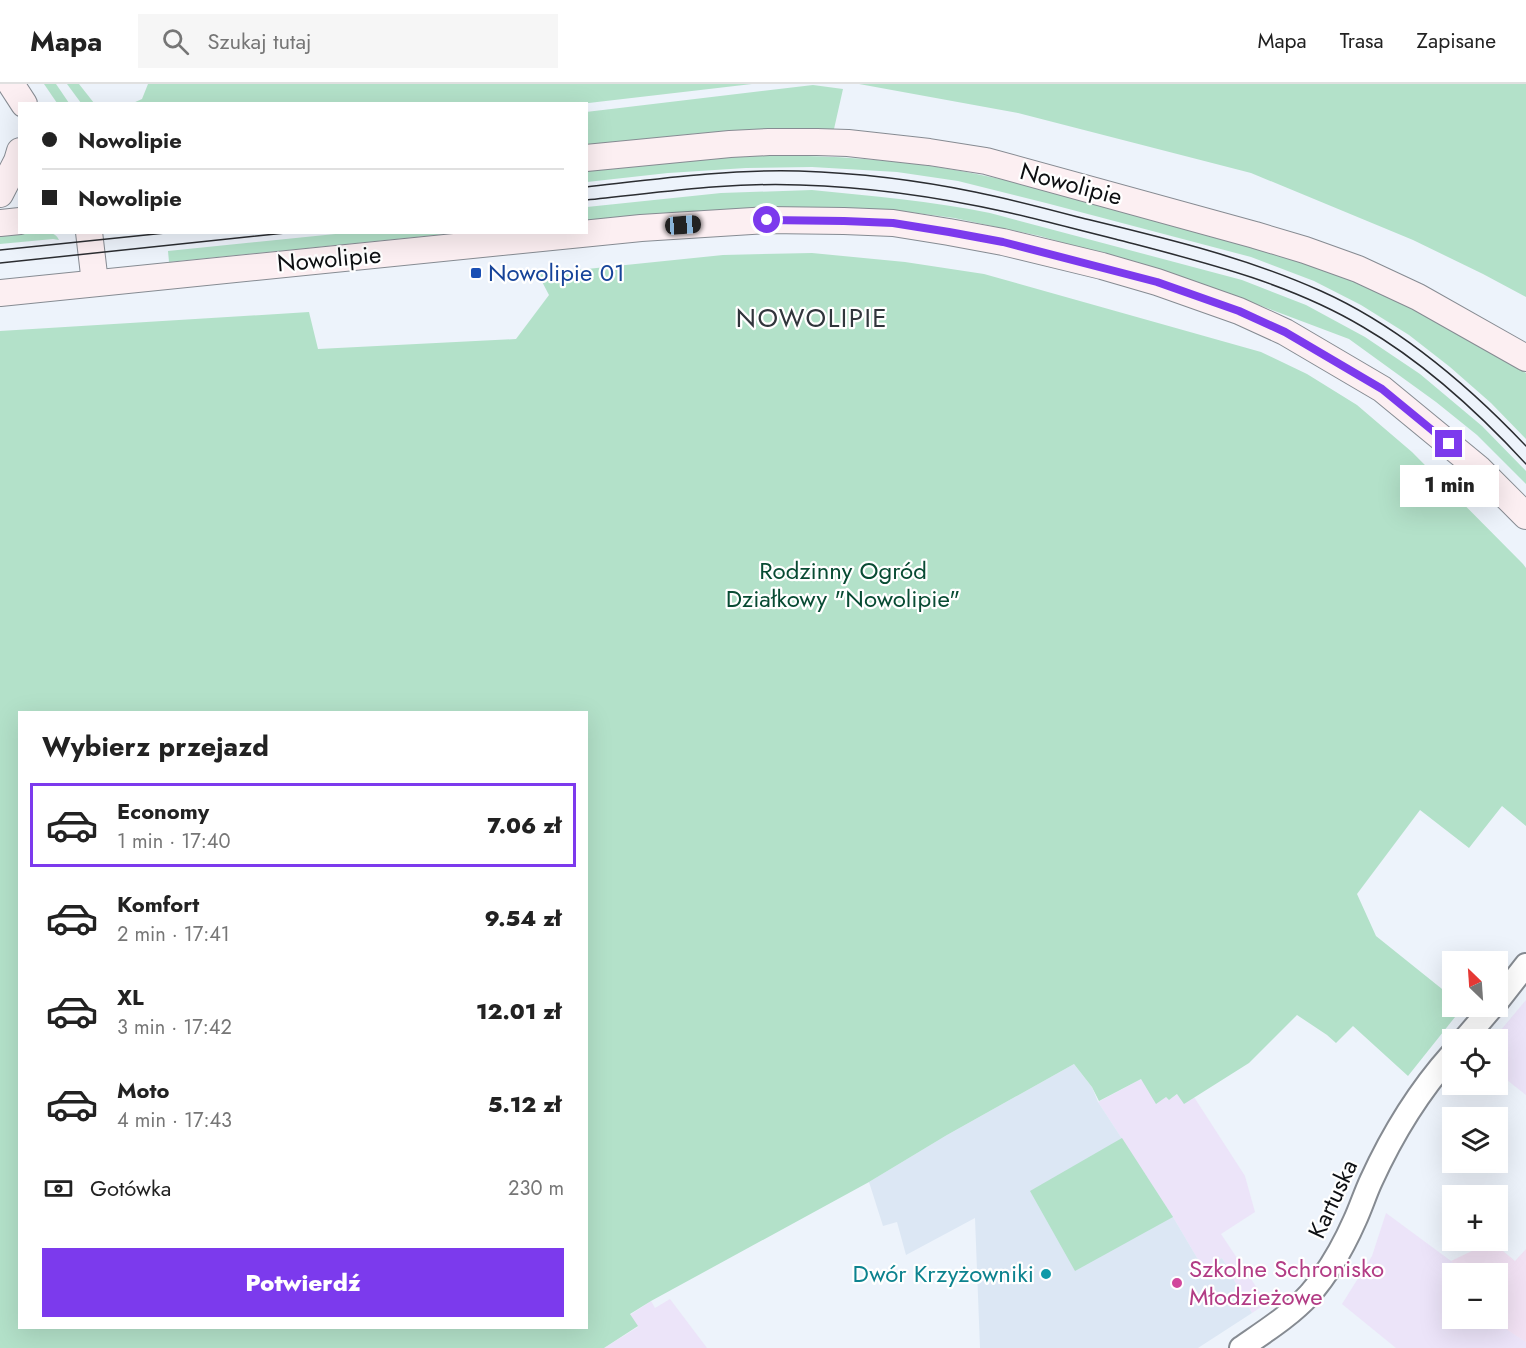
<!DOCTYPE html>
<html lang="pl">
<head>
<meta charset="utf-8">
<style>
	:root { --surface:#fff; --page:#f6f6f6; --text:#222; --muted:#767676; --line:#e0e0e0; --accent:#7c3aed }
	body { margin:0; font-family:Jost,sans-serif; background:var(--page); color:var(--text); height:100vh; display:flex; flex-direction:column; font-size:22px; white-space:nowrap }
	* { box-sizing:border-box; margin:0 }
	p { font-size:20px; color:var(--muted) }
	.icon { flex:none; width:33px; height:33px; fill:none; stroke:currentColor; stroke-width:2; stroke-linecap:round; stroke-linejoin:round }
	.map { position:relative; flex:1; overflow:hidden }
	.side { position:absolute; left:18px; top:627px; width:570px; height:618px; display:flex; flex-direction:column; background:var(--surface); border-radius:0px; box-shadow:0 6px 24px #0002 }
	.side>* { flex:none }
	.banner { position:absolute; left:18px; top:18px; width:570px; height:132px; border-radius:0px; box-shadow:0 6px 24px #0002; display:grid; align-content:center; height:132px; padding:0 24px; background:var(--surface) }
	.needle { width:39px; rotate:335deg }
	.tools { position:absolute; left:1442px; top:867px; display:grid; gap:12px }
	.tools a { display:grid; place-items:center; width:66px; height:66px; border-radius:0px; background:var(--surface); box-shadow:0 6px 24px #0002; font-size:30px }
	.end { position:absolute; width:27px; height:27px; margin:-14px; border:8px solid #7c3aed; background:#fff; box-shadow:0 0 0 3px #fff }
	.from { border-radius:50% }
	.bubble { position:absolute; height:42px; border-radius:0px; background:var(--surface); box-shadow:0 6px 24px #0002; font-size:20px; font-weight:800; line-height:42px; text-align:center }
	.car { position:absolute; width:18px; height:36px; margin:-18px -9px; border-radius:8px; box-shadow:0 0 4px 2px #0007; background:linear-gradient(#222 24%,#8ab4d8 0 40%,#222 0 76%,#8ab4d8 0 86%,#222 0) }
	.banner b { display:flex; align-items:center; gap:21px; height:57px; font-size:22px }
	.banner b+b { border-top:2px solid var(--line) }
	.banner i { width:15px; height:15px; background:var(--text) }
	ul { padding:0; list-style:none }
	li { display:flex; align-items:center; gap:18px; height:84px; margin:0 12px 9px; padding:0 12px; border:3px solid transparent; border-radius:0px }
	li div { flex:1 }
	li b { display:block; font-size:22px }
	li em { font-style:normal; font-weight:800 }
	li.selected { border-color:var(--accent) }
	li>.icon { width:54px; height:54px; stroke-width:1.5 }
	h2 { padding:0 24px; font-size:27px; line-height:72px }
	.pay { display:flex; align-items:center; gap:15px; height:66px; padding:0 24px; font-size:22px }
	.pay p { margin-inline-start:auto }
	.primary-button { display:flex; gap:12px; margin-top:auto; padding:12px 24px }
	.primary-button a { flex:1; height:69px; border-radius:0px; background:var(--accent); color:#fff; font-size:24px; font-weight:800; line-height:69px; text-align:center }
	header { display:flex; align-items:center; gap:36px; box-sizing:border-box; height:84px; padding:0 30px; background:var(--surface); border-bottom:2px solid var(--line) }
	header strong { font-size:28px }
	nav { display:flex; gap:33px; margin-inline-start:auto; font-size:21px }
	.search { width:420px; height:54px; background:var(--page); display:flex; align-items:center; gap:15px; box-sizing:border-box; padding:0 21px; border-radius:0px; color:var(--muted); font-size:22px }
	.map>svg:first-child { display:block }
	.commercial { fill:#ece4f9 }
	.industrial { fill:#f2e2f4 }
	.built { fill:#dce7f4 }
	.green { fill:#b3e1c9; fill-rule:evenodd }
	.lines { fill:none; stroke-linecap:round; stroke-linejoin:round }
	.tertiary-casing { stroke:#868b92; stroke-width:26 }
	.secondary-casing { stroke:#868b92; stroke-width:28 }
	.tertiary { stroke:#fff; stroke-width:22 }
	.secondary { stroke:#fceff2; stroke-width:26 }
	.tram { stroke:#2b2d31; stroke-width:1.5 }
	.route { stroke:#7c3aed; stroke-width:8 }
	.transit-dot { fill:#1a4fb4; stroke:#fff; stroke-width:2 }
	.culture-dot { fill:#0f9aa8; stroke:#fff; stroke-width:2 }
	.hotel-dot { fill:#d1479c; stroke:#fff; stroke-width:2 }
	.labels { text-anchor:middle; stroke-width:4.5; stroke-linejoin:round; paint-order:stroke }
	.street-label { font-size:24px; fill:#0d0f12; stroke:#fff }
	.transit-label { font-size:24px; fill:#164399; stroke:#fff; text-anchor:start }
	.park-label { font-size:24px; fill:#084b33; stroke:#fff }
	.hotel-label { font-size:24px; fill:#b23c85; stroke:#fff; text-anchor:start }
	.culture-label { font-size:24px; fill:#0d838f; stroke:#fff; text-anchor:end }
	.neighbourhood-label { font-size:26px; letter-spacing:1.5px; fill:#31353c; stroke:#fff }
</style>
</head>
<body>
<header>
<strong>Mapa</strong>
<div class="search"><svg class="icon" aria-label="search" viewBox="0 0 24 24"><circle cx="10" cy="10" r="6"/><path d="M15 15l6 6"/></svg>Szukaj tutaj</div>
<nav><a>Mapa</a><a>Trasa</a><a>Zapisane</a></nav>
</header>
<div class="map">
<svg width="1526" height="1264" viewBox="0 0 1526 1264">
	<rect width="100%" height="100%" fill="#edf3fb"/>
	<g class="commercial">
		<polygon points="1526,916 1526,1011 1497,988 1497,960 1504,951 1500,947"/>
		<polygon points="1141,995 1166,1013 1168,1016 1178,1010 1184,1019 1194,1013 1245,1092 1255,1128 1221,1150 1267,1219 1252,1229 1222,1174 1203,1184 1173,1133 1098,1018"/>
		<polygon points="1386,1129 1451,1177 1464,1189 1452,1190 1452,1234 1494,1235 1493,1236 1526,1258 1526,1264 1396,1264 1342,1220 1372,1172"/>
		<polygon points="670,1215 707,1264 604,1264 638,1243 630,1231 651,1217 655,1224"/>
	</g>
	<polygon class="industrial" points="1478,1164 1503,1167 1515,1177 1526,1165 1526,1258 1492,1236 1497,1234 1497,1231 1501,1227 1497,1222 1497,1190 1464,1189 1451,1177"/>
	<polygon class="built" points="1074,980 1092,1003 1098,1018 1173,1133 1203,1184 1222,1174 1252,1229 1198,1264 980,1264 975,1134 906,1171 897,1138 883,1142 869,1098 947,1051"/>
	<g class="green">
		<polygon points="44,0 56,0 69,19 57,19"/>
		<polygon points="67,0 79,0 94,19 81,19"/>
		<polygon points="148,0 752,0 580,20 133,19 142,15"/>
		<polygon points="859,0 1526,0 1526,213 1483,190 1413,156 1251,89 1018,29"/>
		<polygon points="813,1 843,5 834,45 701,49 587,61 586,28"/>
		<path d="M767 71C831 72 898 75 961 87 1027 99 1091 119 1155 136 1243 160 1332 182 1414 223 1447 239 1479 261 1512 279L1526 289V355L1491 319 1450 283 1409 251 1361 221 1314 197 1251 173 1046 119 958 97 897 88 812 83 746 84 668 89 587 98 586 87 698 75Z"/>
		<path d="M812 106C872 112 931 117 990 129L1242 196 1306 221 1365 253 1420 290 1482 342 1526 387V400L1477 351 1436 318 1349 255 1211 203 1040 152 954 134 894 126 829 123H767L687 128 587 137V123L721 109Z"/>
		<path d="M31 149C41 149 54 145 59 156L53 155 0 160V152Z"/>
		<polygon points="345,149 456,149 169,178 168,167"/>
		<path d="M812 169 905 178 984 190 1261 268 1307 290 1357 321 1412 368 1523 480 1526 484V742L1502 722 1469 764 1420 726 1357 810 1376 852 1452 913V922L1463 923 1408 992 1353 942 1336 959 1327 951 1297 931 1249 979 1184 1020 1177 1010 1169 1016 1166 1013 1156 1020 1141 995 1099 1017 1092 1003 1074 980 947 1051 869 1098 651 1217 630 1230 638 1242 604 1264H0V247L309 228 318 265 516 255 549 211 538 190 723 171ZM586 628V1244H20V628Z"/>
		<polygon points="1122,1054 1173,1133 1075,1187 1030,1107"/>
	</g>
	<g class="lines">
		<g class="tertiary-casing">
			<g id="tertiary">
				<polyline points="1497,918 1526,881"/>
				<polyline points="1464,956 1493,922"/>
				<path d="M1241 1264C1264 1248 1291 1231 1310 1210 1328 1189 1344 1161 1355 1136 1361 1123 1365 1110 1371 1097 1392 1051 1418 1008 1452 970"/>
			</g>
		</g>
		<g class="secondary-casing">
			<g id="secondary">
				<polyline points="11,0 24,20"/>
				<polyline points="586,74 730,60 769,58 817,58 848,59 929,68 986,77 1255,151 1305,166 1358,185 1418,213 1526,274"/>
				<polyline points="0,110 17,77 20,67"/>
				<polyline points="0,139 20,137"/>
				<polyline points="89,148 95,199"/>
				<polyline points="0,209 641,144 767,136 844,137 893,139 949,148 1003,158 1102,182 1157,198 1239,227 1285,248 1382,305 1478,384 1526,432"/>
			</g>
		</g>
		<use href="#tertiary" class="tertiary"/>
		<use href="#secondary" class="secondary"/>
		<g class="tram">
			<path d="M586 103C657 95 728 85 799 87 858 89 917 96 975 108 1010 115 1044 124 1078 133 1160 153 1243 172 1321 207 1399 242 1467 300 1526 362"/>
			<path d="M586 116C657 109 728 98 800 101 869 103 938 113 1006 128 1042 136 1078 146 1115 155 1199 177 1288 198 1363 243 1425 279 1478 328 1526 380"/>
			<polyline points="0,166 175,148"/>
			<polyline points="0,179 295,148"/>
		</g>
	</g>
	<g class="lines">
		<polyline class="route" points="767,136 844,137 893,139 949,148 1003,158 1157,198 1239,227 1285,248 1382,305 1449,360"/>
	</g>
	<rect class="transit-dot" x="470" y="183" width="12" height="12" rx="3"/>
	<circle class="culture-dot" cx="1046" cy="1190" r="6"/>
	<circle class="hotel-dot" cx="1177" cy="1199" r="6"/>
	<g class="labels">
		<g class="street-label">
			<text transform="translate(1071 100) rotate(15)" y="8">Nowolipie</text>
			<text transform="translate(329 175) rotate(-5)" y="8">Nowolipie</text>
			<text transform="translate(1333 1115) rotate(-65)" y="8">Kartuska</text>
		</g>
		<g class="transit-label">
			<text x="488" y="197">Nowolipie 01</text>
		</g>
		<g class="park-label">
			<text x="843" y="495">Rodzinny Ogród<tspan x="843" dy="28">Działkowy "Nowolipie"</tspan></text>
		</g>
		<g class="hotel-label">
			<text x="1189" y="1193">Szkolne Schronisko<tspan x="1189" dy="28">Młodzieżowe</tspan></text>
		</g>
		<g class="culture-label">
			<text x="1034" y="1198">Dwór Krzyżowniki</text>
		</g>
		<g class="neighbourhood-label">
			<text x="812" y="243">NOWOLIPIE</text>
		</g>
	</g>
</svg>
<div class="tools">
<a><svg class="needle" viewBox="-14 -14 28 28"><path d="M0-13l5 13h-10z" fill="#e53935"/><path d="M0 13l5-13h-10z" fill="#767676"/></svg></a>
<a><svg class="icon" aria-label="locate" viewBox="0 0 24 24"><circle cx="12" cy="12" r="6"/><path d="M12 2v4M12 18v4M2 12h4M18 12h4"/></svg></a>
<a><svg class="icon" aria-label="layers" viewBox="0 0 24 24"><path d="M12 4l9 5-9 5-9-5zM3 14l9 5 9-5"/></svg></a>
<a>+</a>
<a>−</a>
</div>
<i class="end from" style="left:767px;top:136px"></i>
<i class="end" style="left:1449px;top:360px"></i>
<div class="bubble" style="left:1400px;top:381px;width:99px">1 min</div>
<i class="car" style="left:683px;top:141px;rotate:86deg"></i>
<div class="banner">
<b><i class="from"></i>Nowolipie</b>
<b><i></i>Nowolipie</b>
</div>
<section class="side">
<h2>Wybierz przejazd</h2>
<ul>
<li class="selected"><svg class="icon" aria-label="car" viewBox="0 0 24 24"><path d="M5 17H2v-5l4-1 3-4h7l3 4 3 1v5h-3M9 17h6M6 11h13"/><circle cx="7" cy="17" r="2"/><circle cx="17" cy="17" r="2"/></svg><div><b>Economy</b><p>1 min · 17:40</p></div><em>7.06 zł</em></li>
<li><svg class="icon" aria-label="car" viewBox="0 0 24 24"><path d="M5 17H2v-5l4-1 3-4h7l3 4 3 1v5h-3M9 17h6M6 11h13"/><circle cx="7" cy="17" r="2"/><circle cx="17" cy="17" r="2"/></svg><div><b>Komfort</b><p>2 min · 17:41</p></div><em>9.54 zł</em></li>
<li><svg class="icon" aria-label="car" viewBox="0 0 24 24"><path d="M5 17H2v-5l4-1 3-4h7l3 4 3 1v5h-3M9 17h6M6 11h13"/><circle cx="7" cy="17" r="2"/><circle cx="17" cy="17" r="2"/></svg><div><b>XL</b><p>3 min · 17:42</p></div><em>12.01 zł</em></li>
<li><svg class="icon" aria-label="car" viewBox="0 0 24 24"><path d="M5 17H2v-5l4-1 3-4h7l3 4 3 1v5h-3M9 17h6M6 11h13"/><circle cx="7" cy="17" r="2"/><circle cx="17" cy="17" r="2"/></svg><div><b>Moto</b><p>4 min · 17:43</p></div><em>5.12 zł</em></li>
</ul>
<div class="pay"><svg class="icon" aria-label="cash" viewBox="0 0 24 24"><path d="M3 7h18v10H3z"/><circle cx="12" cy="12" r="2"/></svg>Gotówka<p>230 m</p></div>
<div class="primary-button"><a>Potwierdź</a></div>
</section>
</div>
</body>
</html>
